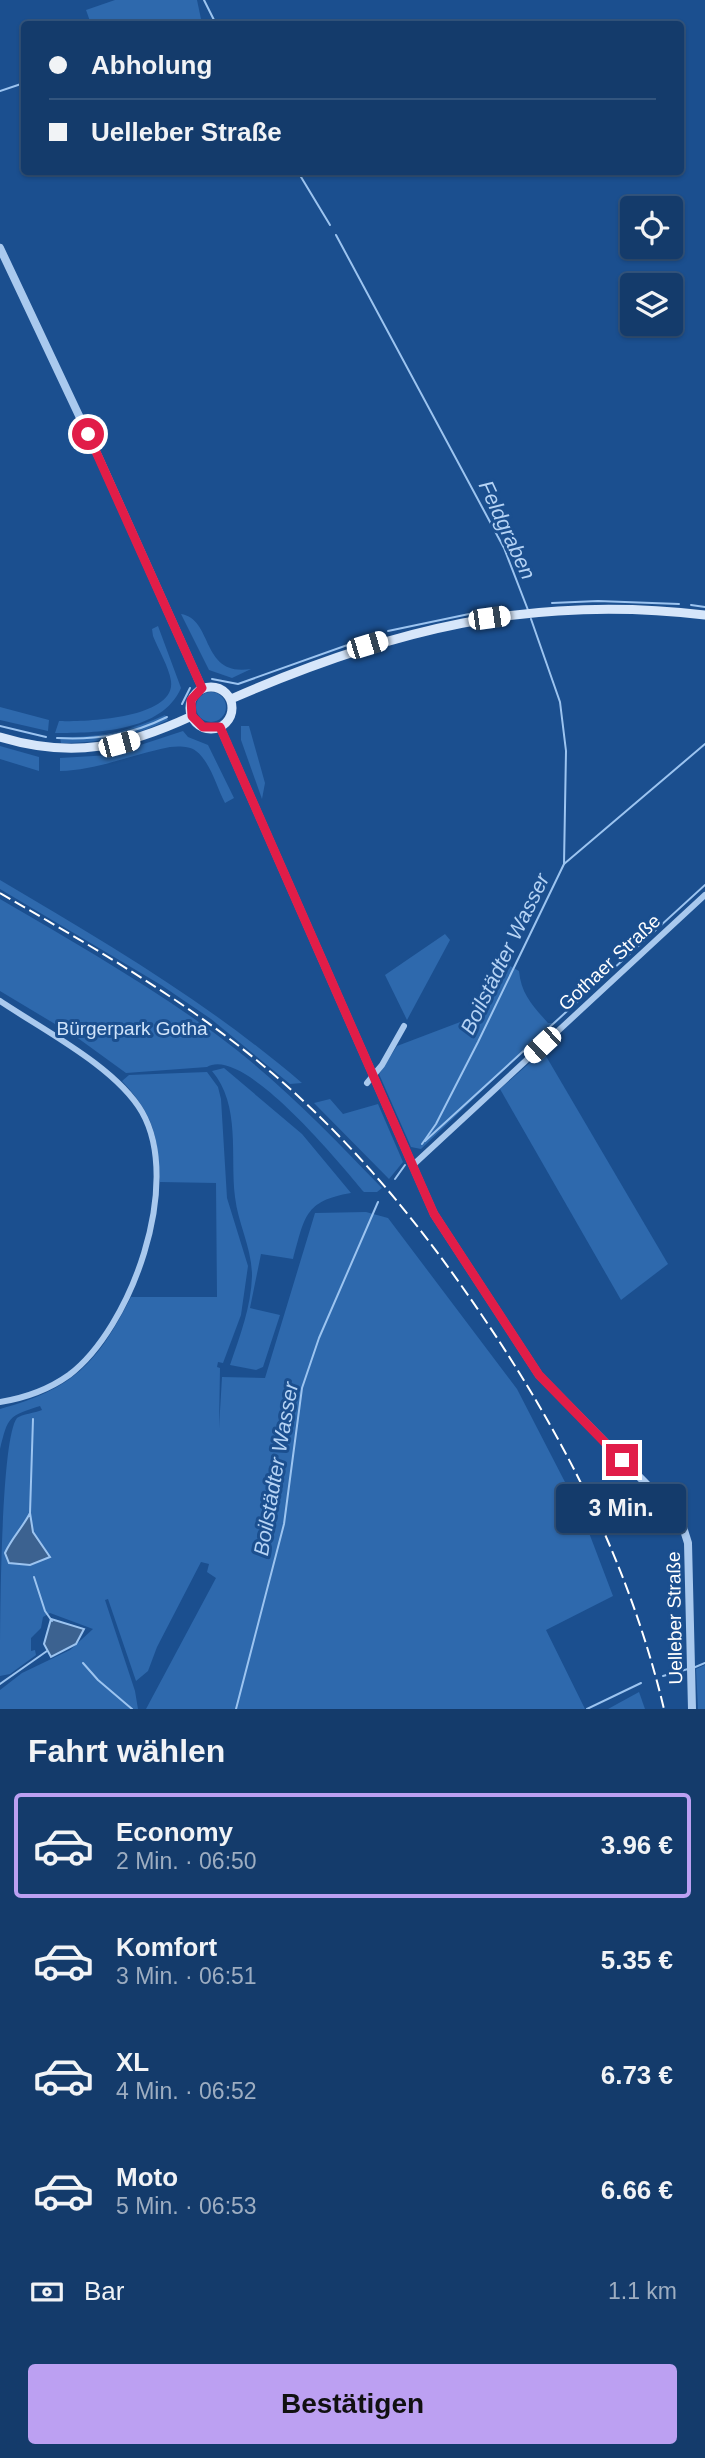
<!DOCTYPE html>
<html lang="de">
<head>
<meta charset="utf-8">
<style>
	:root { --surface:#143b6b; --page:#1d4271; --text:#f1f3f6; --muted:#9dadc1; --line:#33557e; --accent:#bca0f2 }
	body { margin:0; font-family:Arial,sans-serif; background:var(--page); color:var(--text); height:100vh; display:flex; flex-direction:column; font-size:26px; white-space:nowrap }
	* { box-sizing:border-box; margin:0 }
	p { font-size:23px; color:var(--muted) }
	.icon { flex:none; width:38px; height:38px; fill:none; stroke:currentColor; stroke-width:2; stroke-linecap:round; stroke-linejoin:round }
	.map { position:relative; height:1709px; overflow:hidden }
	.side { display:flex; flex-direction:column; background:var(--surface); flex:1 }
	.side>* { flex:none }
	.top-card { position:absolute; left:21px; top:21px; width:663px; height:154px; border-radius:7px; box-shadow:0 2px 5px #0004,0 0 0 2px var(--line); display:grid; align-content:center; height:154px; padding:0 28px; background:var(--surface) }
	.controls { position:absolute; left:620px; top:196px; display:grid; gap:14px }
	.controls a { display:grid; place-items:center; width:63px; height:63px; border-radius:7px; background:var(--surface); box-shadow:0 2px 5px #0004,0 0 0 2px var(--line); font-size:35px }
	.end { position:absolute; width:32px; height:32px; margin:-16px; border:9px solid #e11d48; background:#fff; box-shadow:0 0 0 4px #fff }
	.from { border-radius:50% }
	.bubble { position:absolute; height:49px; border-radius:7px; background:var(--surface); box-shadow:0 2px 5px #0004,0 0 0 2px var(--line); font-size:23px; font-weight:600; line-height:49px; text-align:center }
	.car { position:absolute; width:21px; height:42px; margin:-21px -10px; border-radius:9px; box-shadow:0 0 5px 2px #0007; background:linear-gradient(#fff 24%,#345 0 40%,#fff 0 76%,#345 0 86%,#fff 0) }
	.top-card b { display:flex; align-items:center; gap:24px; height:66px; font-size:26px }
	.top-card b+b { border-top:2px solid var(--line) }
	.top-card i { width:18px; height:18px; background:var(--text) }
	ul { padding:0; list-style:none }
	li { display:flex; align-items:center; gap:21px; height:105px; margin:0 14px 10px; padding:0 14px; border:4px solid transparent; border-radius:7px }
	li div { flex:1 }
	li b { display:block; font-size:26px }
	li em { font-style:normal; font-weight:600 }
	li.active { border-color:var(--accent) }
	li>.icon { width:63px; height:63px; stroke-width:1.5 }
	h2 { padding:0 28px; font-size:32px; line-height:84px }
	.pay { display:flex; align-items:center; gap:18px; height:77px; padding:0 28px; font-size:26px }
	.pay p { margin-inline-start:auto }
	.primary-button { display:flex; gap:14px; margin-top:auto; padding:14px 28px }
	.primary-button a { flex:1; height:80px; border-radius:7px; background:var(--accent); color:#111; font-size:28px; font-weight:600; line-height:80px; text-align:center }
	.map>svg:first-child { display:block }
	.green { fill:#2e69ad; fill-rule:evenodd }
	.water { fill:#3c6290; stroke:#9cc4f0; stroke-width:2 }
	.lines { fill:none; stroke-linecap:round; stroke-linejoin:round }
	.stream { stroke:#9cc4f0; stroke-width:2 }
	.minor { stroke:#a9c9ee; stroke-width:6 }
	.tertiary { stroke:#a9c9ee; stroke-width:8 }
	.secondary { stroke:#d6e6fa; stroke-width:9 }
	.rail { stroke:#fff; stroke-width:2; stroke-dasharray:12 5; stroke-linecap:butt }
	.route { stroke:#e11d48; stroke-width:9 }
	.labels { text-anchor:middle; stroke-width:6; stroke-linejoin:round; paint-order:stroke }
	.street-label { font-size:19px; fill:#fff; stroke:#1b4f8f }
	.park-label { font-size:19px; fill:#cfe3fa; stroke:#1b4f8f }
	.water-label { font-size:21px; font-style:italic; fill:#b5d3f5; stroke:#1b4f8f }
</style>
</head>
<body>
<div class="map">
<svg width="705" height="1709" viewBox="0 0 705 1709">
	<rect width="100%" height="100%" fill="#1b4f8f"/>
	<g class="green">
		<polygon points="115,0 197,0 201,19 192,24 91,24 86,10"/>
		<path d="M181 614C214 619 200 677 251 669L232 678 209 670Z"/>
		<path d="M158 626 181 688C162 732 96 733 55 733L59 721C82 722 176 719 171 681 169 667 158 649 153 636L152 629Z"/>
		<circle cx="211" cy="707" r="15"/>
		<polygon points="0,707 49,720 48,731 0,720"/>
		<path d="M165 715 168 720C133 737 99 743 61 743L60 737C99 738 130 731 165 715Z"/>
		<polygon points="241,726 249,726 265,783 262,799 241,740"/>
		<path d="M183 731 188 737 208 745 234 798 225 803C217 788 210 761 196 751 190 746 178 746 170 747 133 754 99 770 60 771V758L110 755Z"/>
		<polygon points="0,746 39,757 39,771 0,759"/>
		<path d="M0 880C108 944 206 1001 302 1083L290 1084 211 1019 161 985 0 889Z"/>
		<path d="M0 899C72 941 145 983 213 1032 275 1077 329 1133 382 1188L377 1192H364C341 1165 244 1045 207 1067L126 1073 75 1036 0 991Z"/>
		<polygon points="445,934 450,940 407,1020 385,975"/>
		<path d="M510 966 519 971C521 994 533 1006 548 1023H553L421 1149 411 1147 379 1074 397 1046 476 1016 492 1000Z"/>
		<polygon points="543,1051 668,1264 621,1300 500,1089"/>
		<path d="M224 1068 302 1134 351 1193C304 1201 305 1217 293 1259L261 1254 250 1308 280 1315 263 1367 256 1370 230 1365C240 1336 251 1307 252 1276 252 1248 238 1224 235 1197 230 1156 241 1105 212 1071Z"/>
		<path d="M207 1072 218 1087 221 1099 227 1198 248 1266 241 1315 223 1363 218 1362 217 1367 220 1368 219 1428 222 1377 265 1378 315 1213 366 1212 388 1218 517 1389 583 1517 613 1596 546 1630 585 1709H146L216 1578 207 1572 209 1564 201 1562 157 1647 148 1671 136 1681 108 1599 105 1600 135 1691 138 1709H0V1690L22 1673 70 1650 93 1629 50 1613 43 1617 41 1628 31 1638V1651L35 1650 36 1655 10 1674 0 1676C0 1635 0 1439 17 1418 22 1414 35 1413 42 1410L40 1406C8 1416 8 1417 0 1449V1409C73 1389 97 1364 131 1297H217L216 1183 160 1182C158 1136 154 1115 122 1081L129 1075ZM30 1514 33 1532 46 1550 30 1565 9 1563V1545L19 1534Z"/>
		<polygon points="330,1099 343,1114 378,1104 403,1162 389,1179 314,1103"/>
		<polygon points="705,1665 705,1709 698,1709 696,1669"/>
		<polygon points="639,1692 645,1709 608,1709"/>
	</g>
	<g class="water">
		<path d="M30 1513 33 1532 50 1557 30 1565 9 1563 5 1553C11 1539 23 1527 30 1513Z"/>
		<polygon points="51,1619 84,1629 76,1644 51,1657 44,1644"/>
	</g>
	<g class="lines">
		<g class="stream">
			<polyline points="204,0 216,24"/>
			<polyline points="0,91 24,83"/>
			<polyline points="298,172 330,225"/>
			<polyline points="336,235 504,548 528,610"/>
			<polyline points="552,603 598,601 679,604"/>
			<polyline points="691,605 705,607"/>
			<polyline points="531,619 560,702 566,751 564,864"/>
			<polyline points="388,631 493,609"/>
			<polyline points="212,679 238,684 370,637"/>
			<polyline points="182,704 190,688"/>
			<polyline points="0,726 46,737"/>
			<path d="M57 738C97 740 131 735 167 717"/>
			<polyline points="425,1141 705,885"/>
			<polyline points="422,1144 436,1124 478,1042 564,864 705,744"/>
			<polyline points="395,1179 405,1165"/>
			<polyline points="30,1513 33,1419"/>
			<polyline points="34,1577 45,1611 52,1621"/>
			<polyline points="83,1663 98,1680 132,1709"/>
			<polyline points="693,1668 705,1663"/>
			<polyline points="663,1676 688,1669"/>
			<polyline points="0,1684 47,1651"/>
			<polyline points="236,1709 284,1524 302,1388 319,1338 378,1202"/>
			<polyline points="587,1709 641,1683"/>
		</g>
		<g class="minor">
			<path d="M0 1001C43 1030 116 1067 142 1112 183 1184 131 1328 69 1375 48 1390 25 1398 0 1402"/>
			<polyline points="367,1083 382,1065 404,1026"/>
			<polyline points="412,1166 705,895"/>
		</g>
		<g class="tertiary">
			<polyline points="0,248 99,458 202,688"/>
			<polyline points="220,727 434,1214 539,1375 673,1511 683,1527 688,1543 692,1709"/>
		</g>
		<g class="secondary">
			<circle cx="211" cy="708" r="21"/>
			<path d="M231 699C389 630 531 594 705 615"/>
			<path d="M0 737C73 759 125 747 192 716"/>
		</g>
		<path class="rail" d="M0 893C94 948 189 1002 272 1073 353 1142 419 1223 479 1311 563 1434 629 1563 664 1709"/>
	</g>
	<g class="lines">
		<polyline class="route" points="88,434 202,688 191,700 192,716 203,727 220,727 434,1214 539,1375 622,1460"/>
	</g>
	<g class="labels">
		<g class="street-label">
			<text transform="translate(609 962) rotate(-43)" y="7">Gothaer Straße</text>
			<text transform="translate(674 1618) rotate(-91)" y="7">Uelleber Straße</text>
		</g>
		<g class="park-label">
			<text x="132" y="1035">Bürgerpark Gotha</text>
		</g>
		<g class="water-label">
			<text transform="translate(507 530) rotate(65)" y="7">Feldgraben</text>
			<text transform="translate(505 954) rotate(-64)" y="7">Boilstädter Wasser</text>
			<text transform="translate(276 1469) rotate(-80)" y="7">Boilstädter Wasser</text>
		</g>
	</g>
</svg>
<div class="controls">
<a><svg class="icon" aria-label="locate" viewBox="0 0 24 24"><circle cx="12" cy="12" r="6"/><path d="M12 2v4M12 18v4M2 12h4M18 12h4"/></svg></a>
<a><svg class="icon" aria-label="layers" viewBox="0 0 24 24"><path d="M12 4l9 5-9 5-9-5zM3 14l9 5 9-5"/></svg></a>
</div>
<i class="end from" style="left:88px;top:434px"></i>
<i class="end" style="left:622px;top:1460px"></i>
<div class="bubble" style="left:556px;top:1484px;width:130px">3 Min.</div>
<i class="car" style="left:489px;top:618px;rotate:82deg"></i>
<i class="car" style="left:367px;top:645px;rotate:73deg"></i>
<i class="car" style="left:119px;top:744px;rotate:75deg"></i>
<i class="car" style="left:542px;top:1045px;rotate:227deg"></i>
<div class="top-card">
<b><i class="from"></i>Abholung</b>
<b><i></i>Uelleber Straße</b>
</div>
</div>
<section class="side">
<h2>Fahrt wählen</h2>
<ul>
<li class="active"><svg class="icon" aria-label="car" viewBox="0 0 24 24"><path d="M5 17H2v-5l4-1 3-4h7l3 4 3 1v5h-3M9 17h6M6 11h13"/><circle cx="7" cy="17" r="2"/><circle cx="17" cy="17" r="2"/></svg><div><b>Economy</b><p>2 Min. · 06:50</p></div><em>3.96 €</em></li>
<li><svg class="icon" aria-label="car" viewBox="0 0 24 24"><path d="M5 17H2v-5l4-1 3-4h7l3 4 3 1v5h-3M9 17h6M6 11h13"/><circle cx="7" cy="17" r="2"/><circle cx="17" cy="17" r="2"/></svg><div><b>Komfort</b><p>3 Min. · 06:51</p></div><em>5.35 €</em></li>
<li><svg class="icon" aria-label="car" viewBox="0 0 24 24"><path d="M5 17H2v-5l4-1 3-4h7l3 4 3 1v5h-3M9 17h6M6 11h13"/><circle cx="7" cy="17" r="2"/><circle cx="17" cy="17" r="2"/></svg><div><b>XL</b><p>4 Min. · 06:52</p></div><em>6.73 €</em></li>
<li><svg class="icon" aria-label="car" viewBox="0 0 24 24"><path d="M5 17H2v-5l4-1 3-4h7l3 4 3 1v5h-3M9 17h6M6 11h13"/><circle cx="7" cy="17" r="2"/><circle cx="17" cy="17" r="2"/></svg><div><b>Moto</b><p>5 Min. · 06:53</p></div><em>6.66 €</em></li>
</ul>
<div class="pay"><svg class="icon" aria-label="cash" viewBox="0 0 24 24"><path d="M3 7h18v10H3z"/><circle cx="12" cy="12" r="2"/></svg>Bar<p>1.1 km</p></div>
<div class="primary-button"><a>Bestätigen</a></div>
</section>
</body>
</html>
